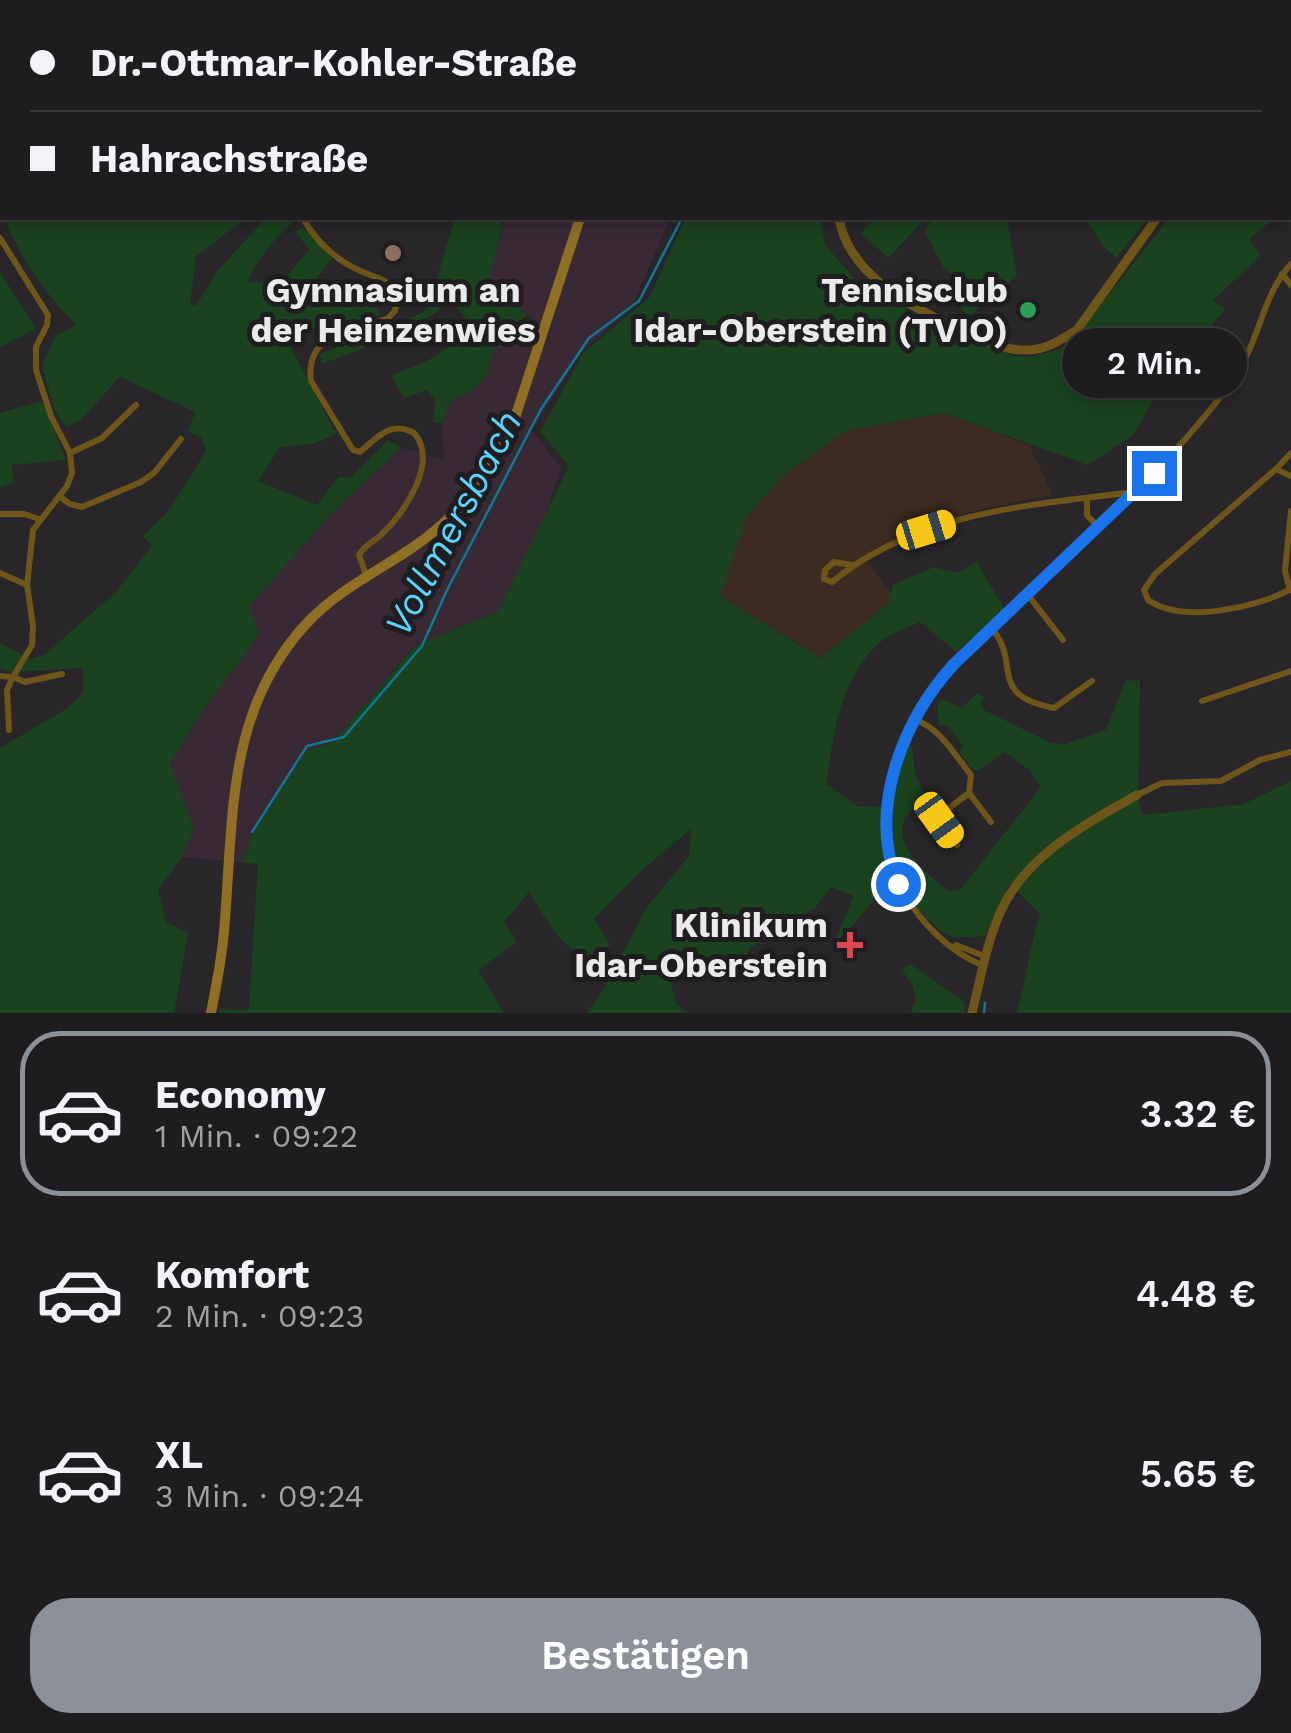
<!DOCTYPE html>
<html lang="de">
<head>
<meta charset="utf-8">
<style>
	:root { --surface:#1e1c1e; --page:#2b292b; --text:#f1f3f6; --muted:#a1a1a4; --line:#3c3a3c; --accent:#8c9099 }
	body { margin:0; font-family:"Work Sans",sans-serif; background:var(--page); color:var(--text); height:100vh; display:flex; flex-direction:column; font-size:38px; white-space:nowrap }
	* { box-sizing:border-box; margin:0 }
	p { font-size:32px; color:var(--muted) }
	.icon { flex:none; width:55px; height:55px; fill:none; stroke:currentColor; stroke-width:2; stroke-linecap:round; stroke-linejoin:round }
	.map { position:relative; height:1013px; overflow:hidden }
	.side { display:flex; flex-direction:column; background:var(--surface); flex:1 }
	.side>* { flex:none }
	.guide { position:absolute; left:0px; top:0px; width:1292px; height:220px; box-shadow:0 5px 15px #0003,0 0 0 2px var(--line); display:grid; align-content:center; height:220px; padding:0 30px; background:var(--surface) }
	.end { position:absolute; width:45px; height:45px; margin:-22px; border:12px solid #1a73e8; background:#fff; box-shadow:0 0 0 5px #fff }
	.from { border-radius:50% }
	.bubble { position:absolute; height:70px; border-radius:35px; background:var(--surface); box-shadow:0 5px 15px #0003,0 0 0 2px var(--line); font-size:32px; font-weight:600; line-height:70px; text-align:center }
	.car { position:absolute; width:30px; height:60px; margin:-30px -15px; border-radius:12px; box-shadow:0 0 8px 2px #0007; background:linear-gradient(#f5c518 24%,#345 0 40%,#f5c518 0 76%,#345 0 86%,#f5c518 0) }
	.guide b { display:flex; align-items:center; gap:35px; height:95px; font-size:38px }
	.guide b+b { border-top:2px solid var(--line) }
	.guide i { width:25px; height:25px; background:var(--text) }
	ul { padding:18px 0 0; list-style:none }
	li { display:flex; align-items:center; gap:30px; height:165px; margin:0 20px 15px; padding:0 10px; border:5px solid transparent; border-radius:40px }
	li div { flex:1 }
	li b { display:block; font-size:38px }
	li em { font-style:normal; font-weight:600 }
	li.selected { border-color:var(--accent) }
	li>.icon { width:90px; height:90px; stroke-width:1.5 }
	.action { display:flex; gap:20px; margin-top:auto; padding:20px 30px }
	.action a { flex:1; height:115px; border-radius:40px; background:var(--accent); color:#fff; font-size:40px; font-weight:600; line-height:115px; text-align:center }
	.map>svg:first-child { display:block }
	.commercial { fill:#382935 }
	.industrial { fill:#3b2b20 }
	.green { fill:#1a421e }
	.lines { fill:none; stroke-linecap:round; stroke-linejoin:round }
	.stream { stroke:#0f7998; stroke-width:2.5 }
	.minor { stroke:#6e551a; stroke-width:6 }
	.tertiary { stroke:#6e551a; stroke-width:9 }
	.secondary { stroke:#8f7024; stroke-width:10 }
	.route { stroke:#1a73e8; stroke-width:12 }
	.education-dot { fill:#8d6e63; stroke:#1f1d1f; stroke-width:4 }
	.leisure-dot { fill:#2e9e5b; stroke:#1f1d1f; stroke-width:4 }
	.health-dot { fill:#e0444e; stroke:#1f1d1f; stroke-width:4 }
	.labels { text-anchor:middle; stroke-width:10; stroke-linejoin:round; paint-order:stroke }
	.poi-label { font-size:35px; font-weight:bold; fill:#ebe9eb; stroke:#1f1d1f; text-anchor:end }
	.water-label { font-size:38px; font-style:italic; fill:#5ad3fd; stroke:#1f1d1f }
</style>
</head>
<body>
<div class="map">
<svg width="1291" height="1013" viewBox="0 0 1291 1013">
	<rect width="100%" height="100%" fill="#282628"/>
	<polygon class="commercial" points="505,218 670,218 632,307 582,351 532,430 561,468 544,519 498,612 415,645 332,743 307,750 253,833 242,862 182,857 194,829 170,763 200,715 259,634 249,606 333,512 401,448 444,459 442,423 450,402 474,389 486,377 494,349 508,334 517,333 532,318 487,284"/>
	<polygon class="industrial" points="943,413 1029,445 1053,495 987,508 933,523 909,531 863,556 891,593 889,602 822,658 720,596 747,515 786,474 845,431"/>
	<g class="green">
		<polygon points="888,0 1291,0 1291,42 1290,2"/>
		<path d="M1291 153V218L1274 219 1249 239 1261 256 1213 300 1225 309 1161 386 1133 435 1088 465 943 413 845 431 786 474 747 515 720 596 821 658 889 602 893 585 934 567 957 573 979 561V567L1005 609 956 652 920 622C907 628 889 634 878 644 841 678 832 737 827 784L857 806 881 807V838L888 872C882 893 852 929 834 943L854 896 831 887 815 908 750 948 740 965 720 968 713 963 705 965V970L671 982 676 1004 688 1013H587L606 986 647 907 689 856 691 829 642 870 594 919 609 943 603 964C561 952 551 926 529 892L504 922 517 942 478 970 504 1013H219L220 1009 249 1010 258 864 242 862 253 833 307 750 332 743 416 645 498 612 569 466 540 432 584 352 649 298 686 218H820L825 245 856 280 912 313 982 345 1015 356 1031 357 1060 349 1079 332 1169 218H1290Z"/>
		<path d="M2 197V218H246L196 256 190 304 196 306 218 270 266 218H297C280 234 258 255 248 282L281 283 309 250 295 231 303 227 332 258 311 286 378 309 380 315C354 322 318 340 295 319L281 334 291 348 336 434 313 444 280 447 258 481 317 505 339 476 350 478 388 440 401 448 333 512 249 606 259 634 200 715 170 763 194 829 182 857 158 890 166 922 188 933 174 1013H0V748L66 709 83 693V668L11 672 0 668V643L30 659 44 655 115 593 152 546 143 536 170 509 206 451 202 438 188 431 195 412 120 377 81 420 66 427 54 409 42 365 56 335 77 325C50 302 0 232 2 197Z"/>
		<path d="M455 218H497L502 226 488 284 527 314 494 349 486 377 474 389 450 402 442 423 433 422 435 399 427 390 404 398 391 376C426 361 450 356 468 320L451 301 411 330 322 364 320 354 422 313 444 293 436 282Z"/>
		<polygon points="875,218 926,218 888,258 861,233"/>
		<polygon points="933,218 1011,218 1008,224 1017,276 985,300 963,283 982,304 969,317 944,291 957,278 944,268 925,232"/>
		<polygon points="1085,218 1148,218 1116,258 1104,247"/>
		<polygon points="0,272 36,329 0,347"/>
		<polygon points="42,401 66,460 12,465 13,483 0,487 0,413"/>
		<path d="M1126 680 1140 681 1138 795 1142 815 1244 804 1291 781V1013H1016C1027 981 1029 947 1040 914L1010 884 985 936 954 938 938 929 918 909 894 858 892 806 907 744 912 746 915 774 926 798C921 808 907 811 904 820 893 848 931 878 949 891L960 890 1041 787 1029 770 1005 752 979 770H973L959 752 963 746 948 726 939 725 937 701 946 700 961 708 978 693 984 698 981 703 984 710 1051 743 1066 744 1106 730Z"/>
		<polygon points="911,964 964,1002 965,1013 915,1013 910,1010 916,1003 913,986 902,970"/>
	</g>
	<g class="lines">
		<g class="stream">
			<polyline points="252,832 307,746 344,737 422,646 447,590 541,409 589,338 639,301 682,218"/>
			<polyline points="984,1013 985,1003"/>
		</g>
		<g class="minor">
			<polyline points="79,2 80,0"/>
			<polyline points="151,2 153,0"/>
			<polyline points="229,2 230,0"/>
			<polyline points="586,2 588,0"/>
			<polyline points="0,64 2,63"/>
			<polyline points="0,156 2,155"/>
			<path d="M303 218C316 242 338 262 363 272 377 278 388 279 397 293L395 311 388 318C353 334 305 330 311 381L353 450 360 452C378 437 390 420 414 433 439 461 405 512 383 533 374 542 365 544 359 555L366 575"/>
			<polyline points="0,238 48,315 47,325 36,347 36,370 51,416 70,453 72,473 67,486 33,530 27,585 33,626 32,645 13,677 0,676"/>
			<polyline points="1282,274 1291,285"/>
			<polyline points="70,453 102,438 136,405"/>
			<path d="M1291 453 1276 469 1155 574 1144 590 1148 600C1183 624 1256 608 1291 589"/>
			<polyline points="1276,469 1291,476"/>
			<polyline points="59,496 70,504 82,507 141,482 154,473 181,439"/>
			<polyline points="1087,498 1087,515 1099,528"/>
			<polyline points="0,514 24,514 39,519"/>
			<path d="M853 565 834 562 825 570 824 579 832 582C916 512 1031 505 1134 492"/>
			<polyline points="0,573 27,585"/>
			<polyline points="1290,590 1285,571 1291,511"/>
			<polyline points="1028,595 1063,640"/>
			<path d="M992 629C1022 663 986 695 1054 708L1092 681"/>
			<polyline points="1202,701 1291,671"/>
			<path d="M914 719C940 728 954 754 971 775L969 793 940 815 939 820 957 845"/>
			<polyline points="9,730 7,690 13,677 25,682 62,674"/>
			<polyline points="969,793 991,822"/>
			<polyline points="1137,795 1162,783 1221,781 1260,760 1291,752"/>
			<polyline points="956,945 987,957"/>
			<path d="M984 966C949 952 920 922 902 890 870 831 892 747 928 695 949 664 981 640 1008 614 1063 562 1120 511 1171 455 1197 426 1227 393 1245 359 1262 326 1265 293 1291 264"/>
		</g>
		<g class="tertiary">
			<polyline points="879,0 881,2"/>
			<polyline points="1290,149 1291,149"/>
			<path d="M839 218C848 275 913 308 960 330 981 339 1003 351 1027 350 1046 350 1061 340 1077 330L1157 218"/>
			<path d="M972 1013C980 981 986 946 999 915 1024 856 1084 825 1137 795"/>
		</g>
		<g class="secondary">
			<polyline points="687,2 688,0"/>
			<path d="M211 1013C216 986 222 959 224 931 234 820 225 711 307 623 337 591 376 572 412 548 456 518 490 476 512 427L580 218"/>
		</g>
	</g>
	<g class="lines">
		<path class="route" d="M898 884C867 809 903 720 954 664L1154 473"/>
	</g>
	<circle class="education-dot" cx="393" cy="253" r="10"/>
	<circle class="leisure-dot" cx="1028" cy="310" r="10"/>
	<path class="health-dot" d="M845 930h10v10h10v10h-10v10h-10v-10h-10v-10h10z"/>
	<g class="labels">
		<g class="poi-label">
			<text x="393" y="302" text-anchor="middle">Gymnasium an<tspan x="393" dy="40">der Heinzenwies</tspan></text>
			<text x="1008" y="302">Tennisclub<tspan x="1008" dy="40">Idar-Oberstein (TVIO)</tspan></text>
			<text x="828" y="937">Klinikum<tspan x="828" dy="40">Idar-Oberstein</tspan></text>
		</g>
		<g class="water-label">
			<text transform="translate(453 523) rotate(-62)" y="13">Vollmersbach</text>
		</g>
	</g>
</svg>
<i class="end from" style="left:898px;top:884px"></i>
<i class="end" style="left:1154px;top:473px"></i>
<div class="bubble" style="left:1062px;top:328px;width:185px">2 Min.</div>
<i class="car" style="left:926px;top:530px;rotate:73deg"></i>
<i class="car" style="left:939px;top:820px;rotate:144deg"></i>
<div class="guide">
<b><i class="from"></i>Dr.-Ottmar-Kohler-Straße</b>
<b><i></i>Hahrachstraße</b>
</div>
</div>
<section class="side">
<ul>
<li class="selected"><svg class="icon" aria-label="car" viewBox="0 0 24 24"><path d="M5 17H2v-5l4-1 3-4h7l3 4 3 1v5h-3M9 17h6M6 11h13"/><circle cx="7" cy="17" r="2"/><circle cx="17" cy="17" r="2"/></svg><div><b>Economy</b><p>1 Min. · 09:22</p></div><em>3.32 €</em></li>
<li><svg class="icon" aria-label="car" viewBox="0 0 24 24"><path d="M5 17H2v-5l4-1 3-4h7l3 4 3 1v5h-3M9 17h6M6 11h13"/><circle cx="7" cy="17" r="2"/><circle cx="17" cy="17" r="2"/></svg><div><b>Komfort</b><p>2 Min. · 09:23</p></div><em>4.48 €</em></li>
<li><svg class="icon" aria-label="car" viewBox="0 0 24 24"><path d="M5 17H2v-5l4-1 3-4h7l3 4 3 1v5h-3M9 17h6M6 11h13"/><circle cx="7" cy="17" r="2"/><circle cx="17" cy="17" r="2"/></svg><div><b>XL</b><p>3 Min. · 09:24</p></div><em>5.65 €</em></li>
</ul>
<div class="action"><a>Bestätigen</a></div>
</section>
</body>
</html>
